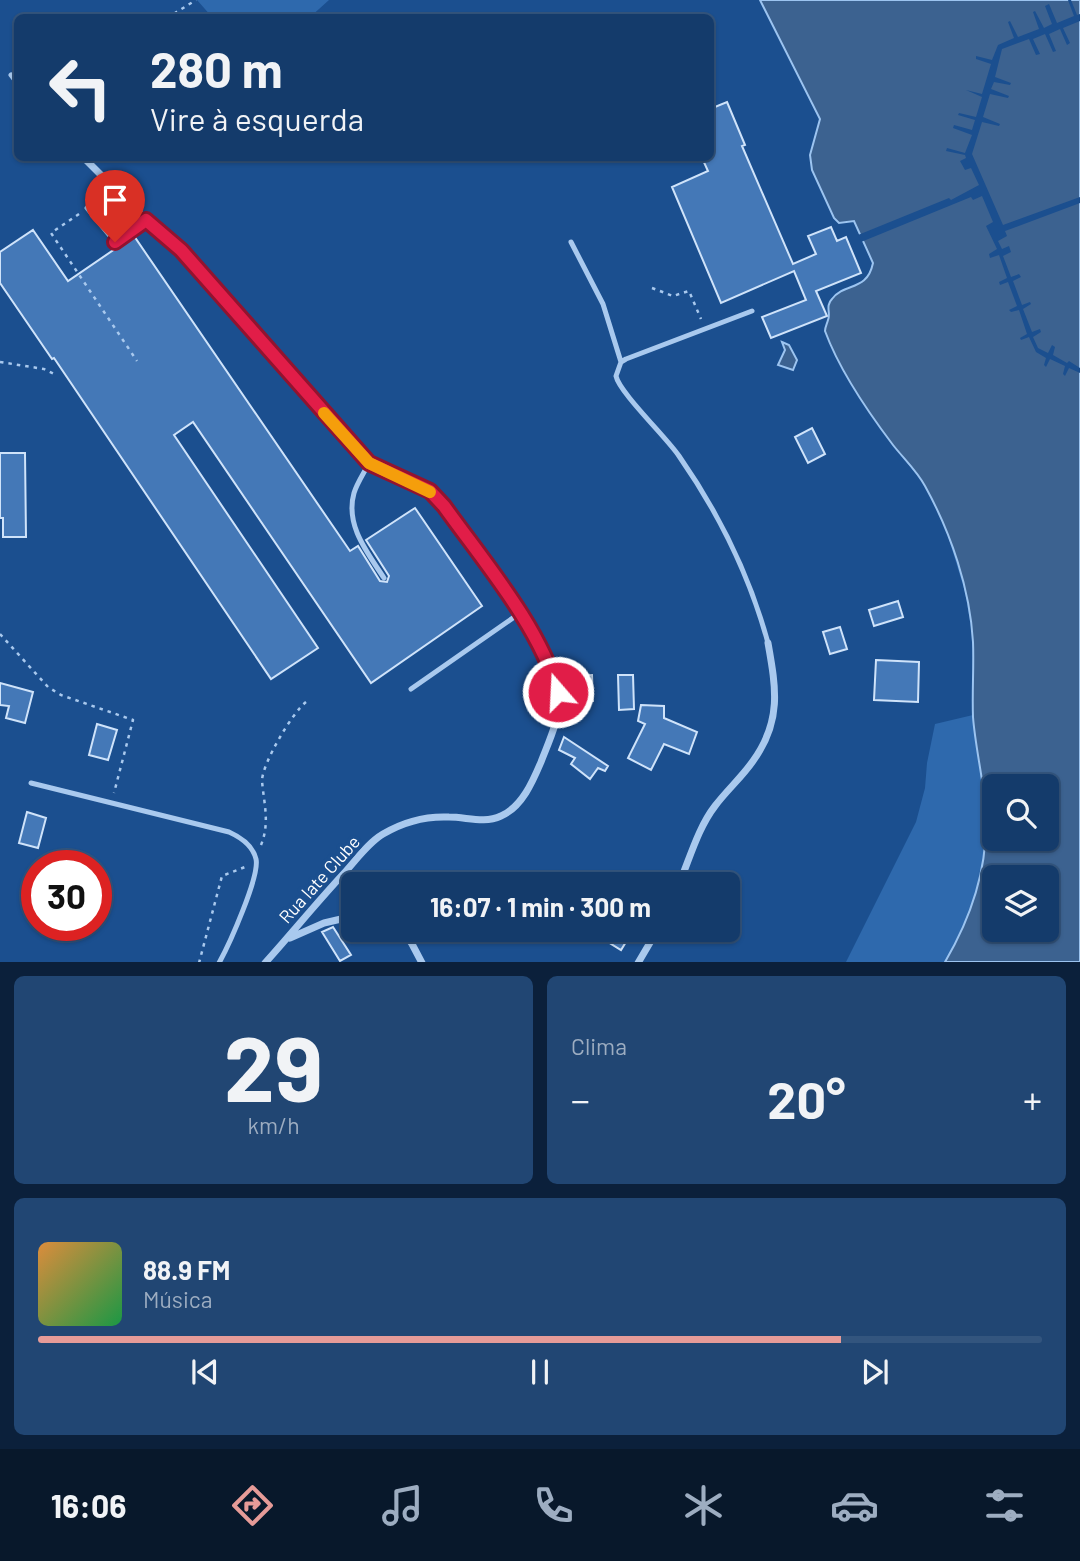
<!DOCTYPE html>
<html lang="pt">
<head>
<meta charset="utf-8">
<style>
  body { margin:0; font-family:Barlow,sans-serif; background:#214673; color:#f1f3f6; height:100vh; display:flex; flex-direction:column; font-size:26px; white-space:nowrap }
  * { box-sizing:border-box; margin:0 }
  p { font-size:23px; color:#9dadc1 }
  .icon { flex:none; width:38px; height:38px; fill:none; stroke:currentColor; stroke-width:2; stroke-linecap:round; stroke-linejoin:round }
  .map { position:relative; height:962px; overflow:hidden }
  .drawer { display:flex; flex-direction:column; gap:14px; padding:14px; background:#0b203b; flex:1 }
  .drawer>* { flex:none }
  .top-card { position:absolute; left:14px; top:14px; width:700px; height:147px; border-radius:10px; box-shadow:0 2px 5px #0004,0 0 0 2px #33557e; background:#143b6b; color:#f1f3f6; overflow:hidden }
  .tools { position:absolute; left:982px; top:774px; display:grid; gap:14px }
  .tools a { display:grid; place-items:center; width:77px; height:77px; border-radius:10px; background:#143b6b; box-shadow:0 2px 5px #0004,0 0 0 2px #33557e; font-size:35px }
  .speed { position:absolute; left:21px; top:850px; display:flex; gap:14px; font-size:35px; font-weight:700; text-align:center }
  .speed>* { display:grid; place-content:center; width:91px; height:91px; border-radius:50%; background:#143b6b; box-shadow:0 2px 5px #0004,0 0 0 2px #33557e; line-height:1 }
  .speed .limit { border:10px solid #d22; background:#fff; color:#111 }
  .pin { position:absolute; display:grid; place-items:center; width:60px; height:60px; color:#fff; margin:-72px -30px; border-radius:50% 50% 50% 0; rotate:-45deg; box-shadow:0 0 7px #0007 }
  .pin .icon { rotate:45deg }
  .me { position:absolute; width:77px; margin:-38px; rotate:341deg; stroke-linejoin:round; filter:drop-shadow(0 0 5px #0008) }
  .turn { display:flex; align-items:center; gap:24px; height:147px; padding:0 21px; font-size:32px }
  .turn .icon { width:91px; height:91px; stroke-width:2.5 }
  .turn b { display:block; font-size:49px; line-height:60px }
  .big { font-size:52px; font-weight:700; line-height:1.1 }
  .drawer .widget { flex:1; display:flex; flex-direction:column; justify-content:center; gap:10px; min-width:0; padding:0 24px; border-radius:10px; background:#214673 }
  .drawer .dial { align-items:center; gap:0 }
  .dial b { font-size:91px; line-height:1 }
  .song { display:flex; align-items:center; gap:21px }
  .cover { width:84px; height:84px; border-radius:10px; background:linear-gradient(135deg,hsl(30 70% 55%),hsl(140 70% 35%)) }
  .played { height:7px; border-radius:4px; background:linear-gradient(90deg,#e69b98 80%,#33557e 80%) }
  .keys { display:flex; justify-content:space-around; direction:ltr }
  .heat { display:flex; justify-content:space-between; align-items:center; font-size:38px; direction:ltr }
  .drawer .tiles { flex:1; display:grid; gap:14px; grid-template-columns:1fr 1fr }
  .widget:last-child { grid-column:span 2 }
  .trip { position:absolute; left:341px; top:872px; width:399px; height:70px; border-radius:10px; background:#143b6b; box-shadow:0 2px 5px #0004,0 0 0 2px #33557e; font-weight:700; line-height:70px; text-align:center }
  .menu { display:flex; height:112px; justify-content:space-around; align-items:center; background:#08182b; color:#9dadc1 }
  .menu .icon { width:49px; height:49px }
  .menu .active { color:#e69b98 }
  .menu b { font-size:32px; color:#f1f3f6 }
  .map>svg:first-child { display:block }
  .green { fill:#2e69ad }
  .water { fill:#3c6290; stroke:#9cc4f0; stroke-width:2; fill-rule:evenodd }
  .pier { fill:#1b4f8f }
  .building { fill:#4478b7; stroke:#cfe3fa; stroke-width:2 }
  .lines { fill:none; stroke-linecap:round; stroke-linejoin:round }
  .path { stroke:#a9c9ee; stroke-width:2.5; stroke-dasharray:3.5 5; stroke-linecap:butt }
  .lane { stroke:#a9c9ee; stroke-width:5 }
  .street { stroke:#a9c9ee; stroke-width:7 }
  .route-casing { stroke:#92132f; stroke-width:18 }
  .route { stroke:#e11d48; stroke-width:12 }
  .slow { stroke:#f59e0b; stroke-width:12 }
  .labels { text-anchor:middle; dominant-baseline:central; stroke-width:7; stroke-linejoin:round; paint-order:stroke }
  .street-label { font-size:18px; fill:#fff; stroke:#1b4f8f }
</style>
</head>
<body>
<div class="map">
<svg width="1080" height="963" viewBox="0 0 1080 963">
  <rect width="100%" height="100%" fill="#1b4f8f"/>
  <path class="green" d="M 197,0 L 329,0 L 309,18 L 212,17 Z
    M 760,0 L 807,0 L 954,464 L 994,786 L 992,962 L 846,962 L 916,822 L 925,788 L 927,763 L 935,724 L 973,715 L 973,639 L 965,592 L 944,523 L 924,484 L 893,445 L 858,392 L 825,331 C 825,327 827,324 828,320 C 831,313 825,306 832,299 C 845,282 867,292 873,263 L 854,221 L 839,223 L 834,218 L 812,170 L 810,155 L 820,119 Z"/>
  <path class="water" d="M 760,0 L 1080,0 L 1080,962 L 945,962 C 975,911 992,855 984,795 C 981,769 975,743 973,717 C 972,692 974,667 973,642 C 970,589 951,533 925,486 C 917,471 904,459 893,445 C 868,412 839,369 825,331 C 825,327 827,324 828,320 C 831,313 825,306 832,299 C 845,282 867,292 873,263 L 854,221 L 839,223 L 834,218 L 812,170 L 810,155 L 820,119 ZM 994,786 L 1046,786 L 1046,838 L 994,838 ZM 994,877 L 1046,877 L 1046,929 L 994,929 Z
    M 782,342 L 789,345 L 797,360 L 793,370 L 778,365 L 785,350 Z"/>
  <path class="pier" d="M 1068,0 L 1071,0 L 1077,15 L 1080,14 L 1080,21 L 1063,28 L 1070,43 L 1067,45 L 1060,29 L 1049,34 L 1056,51 L 1053,52 L 1045,34 L 1033,39 L 1040,54 L 1036,55 L 1029,39 L 1002,49 L 995,77 L 1011,83 L 1010,85 L 994,82 L 991,89 L 1009,96 L 1008,98 L 990,94 L 983,117 L 1000,124 L 999,126 L 982,122 L 972,154 L 1003,225 L 1080,197 L 1080,203 L 1005,231 L 1007,236 L 998,241 L 1002,249 L 1009,246 L 1011,252 L 1003,256 L 1011,277 L 1019,274 L 1021,277 L 1013,281 L 1022,305 L 1030,302 L 1031,304 L 1023,309 L 1032,332 L 1040,329 L 1041,332 L 1033,337 L 1038,348 L 1048,353 L 1052,345 L 1055,347 L 1053,355 L 1067,363 L 1069,361 L 1080,368 L 1080,373 L 1069,368 L 1065,376 L 1063,374 L 1065,366 L 1050,359 L 1046,367 L 1044,365 L 1046,358 L 1036,352 L 1029,337 L 1021,340 L 1020,338 L 1027,334 L 1019,310 L 1011,312 L 1009,310 L 1017,306 L 1008,282 L 1000,285 L 999,282 L 1007,278 L 999,255 L 990,258 L 989,254 L 997,249 L 986,226 L 993,222 L 982,196 L 973,200 L 971,197 L 861,242 L 858,235 L 949,198 L 951,200 L 979,185 L 971,168 L 965,170 L 960,161 L 966,158 L 965,155 L 946,151 L 947,148 L 965,153 L 972,135 L 953,128 L 954,125 L 972,130 L 975,120 L 958,115 L 959,113 L 976,117 L 982,97 L 966,90 L 982,94 L 991,64 L 976,59 L 976,56 L 992,60 L 998,45 L 1014,38 L 1008,22 L 1010,21 L 1018,37 L 1039,29 L 1033,12 L 1035,11 L 1044,28 L 1052,24 L 1045,6 L 1049,4 L 1057,23 L 1074,16 Z"/>
  <path class="building" d="M 727,102 L 745,145 L 742,146 L 793,264 L 816,254 L 808,236 L 831,227 L 837,241 L 846,237 L 861,273 L 816,291 L 827,316 L 771,338 L 762,317 L 806,300 L 794,271 L 721,303 L 672,187 L 708,171 L 702,158 L 710,158 L 710,109 Z
    M 33,230 L 68,281 L 134,236 L 350,551 L 358,546 L 380,581 L 387,582 L 389,576 L 366,540 L 415,508 L 482,606 L 371,683 L 193,422 L 174,435 L 318,648 L 271,679 L 54,358 L 52,359 L 0,283 L 0,252 Z
    M 812,428 L 825,454 L 808,463 L 795,437 Z
    M 0,453 L 25,453 L 26,537 L 3,537 L 3,518 L 0,518 Z
    M 898,601 L 903,617 L 874,626 L 869,610 Z
    M 840,627 L 847,649 L 830,654 L 823,632 Z
    M 876,660 L 919,662 L 918,702 L 874,700 Z
    M 592,675 L 593,701 L 570,702 L 569,676 Z
    M 618,675 L 633,675 L 634,709 L 619,710 Z
    M 0,683 L 33,692 L 25,723 L 6,718 L 9,706 L 0,705 Z
    M 641,705 L 664,706 L 664,718 L 697,732 L 689,754 L 664,744 L 651,770 L 628,758 L 645,724 L 638,721 Z
    M 97,724 L 117,730 L 108,760 L 89,755 Z
    M 564,737 L 608,766 L 605,771 L 598,768 L 590,779 L 571,764 L 575,758 L 559,750 Z
    M 27,812 L 46,818 L 38,848 L 19,843 Z
    M 333,927 L 351,955 L 340,961 L 322,932 Z
    M 587,929 L 617,929 L 629,937 L 621,950 Z"/>
  <g class="lines">
    <path class="path" d="M 167,18 L 196,0
      M 79,214 L 51,233 L 137,361
      M 652,288 L 673,296 L 689,291 L 701,319
      M 0,362 L 44,369 L 54,374
      M 0,634 L 48,687 L 61,695 L 133,720 L 114,793
      M 261,845 C 270,823 264,804 262,781 C 262,764 292,713 306,702
      M 199,963 L 222,876 L 245,867"/>
    <path class="lane" d="M 11,75 L 18,84
      M 114,187 L 87,208 L 115,242 L 146,220
      M 571,242 L 603,304 L 621,362
      M 752,311 L 626,359 L 621,362 L 616,376 C 619,392 667,438 679,456 C 718,512 750,577 768,643
      M 369,463 C 364,473 357,483 354,493 C 345,525 367,552 384,578
      M 411,689 L 520,613
      M 31,783 L 229,832 C 240,837 253,846 256,859 C 260,876 229,945 219,963"/>
    <path class="street" d="M 84,158 L 146,220 L 181,250 L 369,463 L 430,491 L 444,506 C 473,547 556,649 559,696 C 560,719 549,741 541,762 C 533,781 522,807 501,816 C 484,824 467,817 449,817 C 426,816 403,822 383,834 C 368,843 357,859 346,871 C 318,901 292,933 265,963
      M 679,884 C 690,858 698,828 715,806 C 727,790 742,777 753,761 C 782,721 776,688 768,643
      M 401,929 L 412,944 L 422,963
      M 290,938 L 324,923 L 354,916
      M 638,963 L 658,929"/>
  </g>
  <g class="lines">
    <defs>
      <path id="route" d="M 115,242 L 146,220 L 181,250 L 369,463 L 430,491 L 444,506 C 484,562 540,627 558,692"/>
    </defs>
    <use href="#route" class="route-casing"/>
    <use href="#route" class="route"/>
    <path class="slow" d="M 324,413 L 369,463 L 430,492"/>
  </g>
  <g class="labels">
    <g class="street-label">
      <text transform="translate(319 879) rotate(-48)">Rua Iate Clube</text>
    </g>
  </g>
</svg>
<div class="tools">
<a><svg class="icon" aria-label="search" viewBox="0 0 24 24"><circle cx="10" cy="10" r="6"/><path d="M15 15l6 6"/></svg></a>
<a><svg class="icon" aria-label="layers" viewBox="0 0 24 24"><path d="M12 4l9 5-9 5-9-5zM3 14l9 5 9-5"/></svg></a>
</div>
<div class="speed"><div class="limit">30</div></div>
<div class="pin" style="left:115px;top:242px;background:#d93025"><svg class="icon" aria-label="arrive" viewBox="0 0 24 24"><path d="M6 21V4h12l-3 4 3 4H6"/></svg></div>
<svg class="me" style="left:558px;top:692px" viewBox="-20 -20 40 40"><circle r="17" fill="#e11d48" stroke="#fff" stroke-width="3"/><path d="M0-11L8 9 0 5-8 9z" fill="#fff"/></svg>
<div class="trip">16:07 · 1 min · 300 m</div>
<div class="top-card">
<div class="turn"><svg class="icon" aria-label="left" viewBox="0 0 24 24"><path d="M17 20v-9H6M10 6l-5 5 5 5"/></svg><div><b>280 m</b>Vire à esquerda</div></div>
</div>
</div>
<section class="drawer">
<div class="tiles">
<div class="widget dial"><b>29</b><p>km/h</p></div>
<div class="widget"><p>Clima</p>
<div class="heat"><a>−</a><b class="big">20°</b><a>+</a></div>
</div>
<div class="widget">
<div class="song"><i class="cover"></i><div><b>88.9 FM</b><p>Música</p></div></div>
<div class="played"></div>
<div class="keys"><svg class="icon" aria-label="previous" viewBox="0 0 24 24"><path d="M18 5L8 12l10 7zM5 5v14"/></svg><svg class="icon" aria-label="pause" viewBox="0 0 24 24"><path d="M8 5v14M16 5v14"/></svg><svg class="icon" aria-label="next" viewBox="0 0 24 24"><path d="M6 5l10 7-10 7zM19 5v14"/></svg></div>
</div>
</div>
</section>
<nav class="menu">
<b>16:06</b>
<svg class="icon active" aria-label="directions" viewBox="0 0 24 24"><path d="M12 3l9 9-9 9-9-9zM9 14v-3h6M13 9l2 2-2 2"/></svg>
<svg class="icon" aria-label="music" viewBox="0 0 24 24"><path d="M9 18V5l10-2v13"/><circle cx="6" cy="18" r="3"/><circle cx="16" cy="16" r="3"/></svg>
<svg class="icon" aria-label="phone" viewBox="0 0 24 24"><path d="M5 4h4l2 5-3 2q2 4 5 5l2-3 5 2v4C11 20 4 13 5 4z"/></svg>
<svg class="icon" aria-label="climate" viewBox="0 0 24 24"><path d="M12 3v18M4 7l16 10M4 17L20 7"/></svg>
<svg class="icon" aria-label="car" viewBox="0 0 24 24"><path d="M5 17H2v-5l4-1 3-4h7l3 4 3 1v5h-3M9 17h6M6 11h13"/><circle cx="7" cy="17" r="2"/><circle cx="17" cy="17" r="2"/></svg>
<svg class="icon" aria-label="filters" viewBox="0 0 24 24"><path d="M4 7h16M4 17h16"/><circle cx="9" cy="7" r="2"/><circle cx="15" cy="17" r="2"/></svg>
</nav>
</body>
</html>
